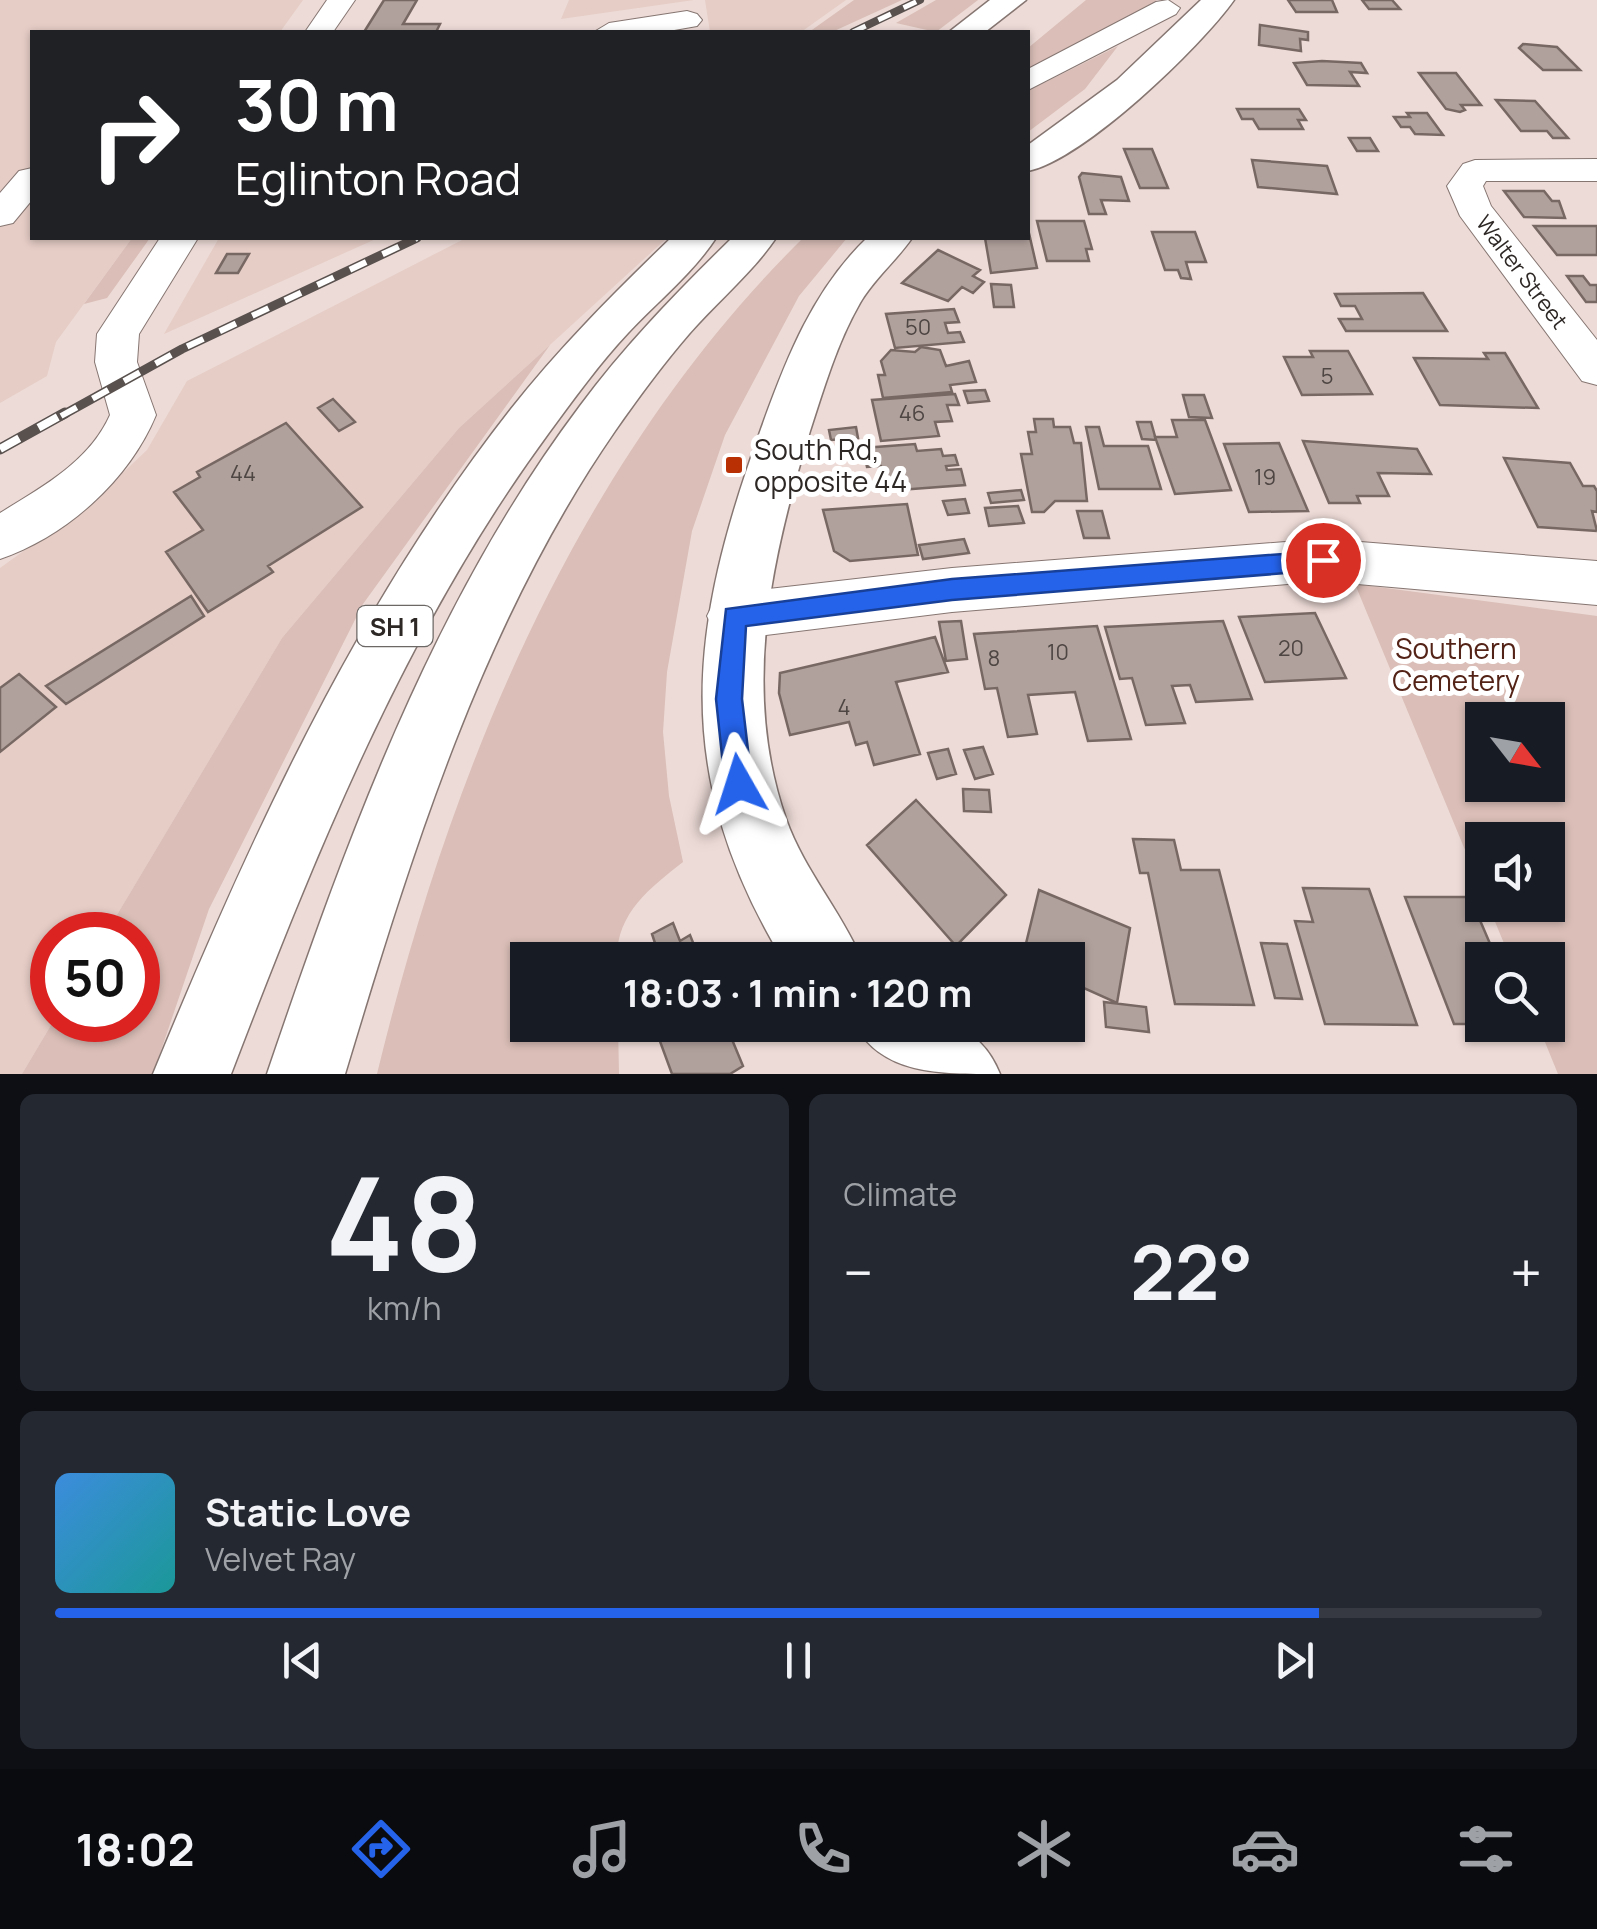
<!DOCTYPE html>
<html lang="en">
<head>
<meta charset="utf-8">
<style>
  body { margin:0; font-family:Manrope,sans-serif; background:#242831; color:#f1f3f6; height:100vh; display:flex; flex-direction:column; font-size:38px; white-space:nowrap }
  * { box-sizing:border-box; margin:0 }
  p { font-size:32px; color:#9ea1a6 }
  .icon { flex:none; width:55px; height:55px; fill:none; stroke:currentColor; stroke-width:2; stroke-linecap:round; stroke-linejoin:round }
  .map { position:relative; height:1074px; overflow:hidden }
  .drawer { display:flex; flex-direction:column; gap:20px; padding:20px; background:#0d0f14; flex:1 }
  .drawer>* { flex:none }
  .top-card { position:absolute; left:30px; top:30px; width:1000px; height:210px; border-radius:0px; box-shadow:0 2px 8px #0004; background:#202124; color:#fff; overflow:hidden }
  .needle { width:65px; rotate:121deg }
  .fabs { position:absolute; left:1465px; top:702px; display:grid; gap:20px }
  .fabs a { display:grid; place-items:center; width:100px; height:100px; border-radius:0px; background:#171b24; box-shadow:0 2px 8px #0004; font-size:50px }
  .speed { position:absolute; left:30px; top:912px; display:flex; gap:20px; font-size:50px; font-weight:700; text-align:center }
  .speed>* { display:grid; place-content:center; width:130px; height:130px; border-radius:50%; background:#171b24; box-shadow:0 2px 8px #0004; line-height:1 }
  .speed .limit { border:15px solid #d22; background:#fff; color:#111 }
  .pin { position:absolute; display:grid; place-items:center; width:85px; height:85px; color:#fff; margin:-42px; border:5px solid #fff; border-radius:50%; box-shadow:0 2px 10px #0007 }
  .me { position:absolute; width:110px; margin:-55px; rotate:354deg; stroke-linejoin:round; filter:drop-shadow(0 0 8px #0008) }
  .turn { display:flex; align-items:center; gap:35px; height:210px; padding:0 40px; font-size:45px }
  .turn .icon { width:130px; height:130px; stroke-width:2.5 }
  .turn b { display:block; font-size:70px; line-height:85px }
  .big { font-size:75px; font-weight:700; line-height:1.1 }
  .drawer .widget { flex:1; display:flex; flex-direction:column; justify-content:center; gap:15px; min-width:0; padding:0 35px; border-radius:15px; background:#242831 }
  .drawer .dial { align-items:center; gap:0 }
  .dial b { font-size:130px; line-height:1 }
  .song { display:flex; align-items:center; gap:30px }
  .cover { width:120px; height:120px; border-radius:15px; background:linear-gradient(135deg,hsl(210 70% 55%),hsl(180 70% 35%)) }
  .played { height:10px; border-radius:5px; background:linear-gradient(90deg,#2563eb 85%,#363941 85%) }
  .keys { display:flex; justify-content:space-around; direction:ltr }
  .heat { display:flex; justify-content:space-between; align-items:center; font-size:55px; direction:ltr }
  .drawer .tiles { flex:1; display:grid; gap:20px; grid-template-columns:1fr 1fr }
  .widget:last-child { grid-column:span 2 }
  .trip { position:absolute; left:510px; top:942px; width:575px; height:100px; border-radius:0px; background:#171b24; box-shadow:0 2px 8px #0004; font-weight:700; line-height:100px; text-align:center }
  .dock { display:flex; height:160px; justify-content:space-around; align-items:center; background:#090b0e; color:#9ea1a6 }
  .dock .icon { width:70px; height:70px }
  .dock .on { color:#2563eb }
  .dock b { font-size:45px; color:#f1f3f6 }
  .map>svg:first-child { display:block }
  .built { fill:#e6cdc6 }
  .green { fill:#dabeb7; fill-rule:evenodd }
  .building { fill:#b1a19c; stroke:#786864; stroke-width:2.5 }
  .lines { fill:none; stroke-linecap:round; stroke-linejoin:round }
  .minor-casing { stroke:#867672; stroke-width:2 }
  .major-casing { stroke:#867672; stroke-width:3 }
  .highway-casing { stroke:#867672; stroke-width:3 }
  .minor { fill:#fff; fill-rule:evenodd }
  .major { fill:#fff; fill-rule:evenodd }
  .highway { fill:#fff; fill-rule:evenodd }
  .rail-far2-casing { stroke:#59514e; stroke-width:8 }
  .rail-far1-casing { stroke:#59514e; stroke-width:9 }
  .rail-casing { stroke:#59514e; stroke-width:11 }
  .rail-far2 { stroke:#fff; stroke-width:5; stroke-dasharray:14; stroke-linecap:butt }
  .rail-far1 { stroke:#fff; stroke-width:6; stroke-dasharray:18; stroke-linecap:butt }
  .rail { stroke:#fff; stroke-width:8; stroke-dasharray:22; stroke-linecap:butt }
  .route { fill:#2563eb; stroke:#184099; stroke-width:2.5 }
  .poi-dot { fill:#ba3005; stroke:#fff; stroke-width:4 }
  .labels { text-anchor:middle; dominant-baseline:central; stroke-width:10; stroke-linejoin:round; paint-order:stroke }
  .far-street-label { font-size:22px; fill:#2d2725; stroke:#fff }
  .number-label { font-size:22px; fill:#4e4643 }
  .shield { fill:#fff; stroke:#6c6866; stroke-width:2.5 }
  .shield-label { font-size:25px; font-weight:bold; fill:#2d2725 }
  .poi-label { font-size:28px; fill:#2d2725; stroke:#fff; text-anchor:start }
  .park-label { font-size:28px; fill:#542317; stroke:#fff }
</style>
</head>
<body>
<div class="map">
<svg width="1597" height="1074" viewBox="0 0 1597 1074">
  <rect width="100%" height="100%" fill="#eddbd7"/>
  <path class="built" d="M 0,0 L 303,0 L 280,32 L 32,32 L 32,238 L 132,238 L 56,342 L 47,376 L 0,403 Z
    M 569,0 L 694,0 L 561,19 Z
    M 705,0 L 846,0 L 801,32 L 710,32 Z
    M 219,238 L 378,238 L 164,334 Z
    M 466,238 L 667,238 L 459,428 L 282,638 L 105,935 L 52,935 L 54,1020 L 22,1074 L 0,1074 L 0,568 L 93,501 L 147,450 L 187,381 Z"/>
  <path class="green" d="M 854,0 L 902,0 L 832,32 L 809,32 Z
    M 936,0 L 978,0 L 936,32 L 896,23 Z
    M 1086,0 L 1157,0 L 1125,24 L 1028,70 L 1028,48 Z
    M 1118,46 L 1085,89 L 1028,132 L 1028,91 Z
    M 132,238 L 150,238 L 107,298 L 84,304 Z
    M 803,238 L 847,238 L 799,296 L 725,435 L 692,531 L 667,672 L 663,732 L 669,796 L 683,862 C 650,888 616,913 617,960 L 528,960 L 528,1025 L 618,1025 L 619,1074 L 377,1074 C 451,769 577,461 803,238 Z
    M 550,345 L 363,604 L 209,909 L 153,1074 L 22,1074 L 54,1020 L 138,1020 L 138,935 L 105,935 L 282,638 L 459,428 Z
    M 1355,584 L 1597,616 L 1597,1074 L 1558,1074 L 1538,1025 L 1548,1025 L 1548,960 L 1511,960 L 1488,905 L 1548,905 L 1548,840 L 1482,840 L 1482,891 ZM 1482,720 L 1548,720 L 1548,785 L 1482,785 Z"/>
  <path class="building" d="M 384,0 L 417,0 L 403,24 L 440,24 L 436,32 L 364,32 Z
    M 1288,0 L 1332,0 L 1337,12 L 1296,12 Z
    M 1362,0 L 1392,0 L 1400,9 L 1369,9 Z
    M 1260,25 L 1308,32 L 1308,40 L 1300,39 L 1301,51 L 1259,45 Z
    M 1523,44 L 1557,47 L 1580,70 L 1543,70 L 1519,48 Z
    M 1322,61 L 1361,63 L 1367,73 L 1350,72 L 1359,86 L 1307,85 L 1294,63 Z
    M 1419,73 L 1456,73 L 1481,105 L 1461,105 L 1465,110 L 1460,112 L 1446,109 Z
    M 1496,100 L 1535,101 L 1568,138 L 1553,138 L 1547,131 L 1521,131 Z
    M 1237,109 L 1299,109 L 1306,120 L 1298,120 L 1303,129 L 1259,129 L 1253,119 L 1242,119 Z
    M 1407,113 L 1427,113 L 1443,135 L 1415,134 L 1410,127 L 1401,127 L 1394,117 L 1410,117 Z
    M 1349,138 L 1370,138 L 1378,151 L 1357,151 Z
    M 1124,149 L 1152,149 L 1168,188 L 1140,188 Z
    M 1252,160 L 1327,166 L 1337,194 L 1258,187 Z
    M 1082,173 L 1121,177 L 1129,201 L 1101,200 L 1106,214 L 1089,214 L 1079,177 Z
    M 1504,191 L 1544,191 L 1552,201 L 1559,201 L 1565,218 L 1524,217 Z
    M 1037,221 L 1084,221 L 1092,249 L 1086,249 L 1089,261 L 1047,261 Z
    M 1534,226 L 1597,226 L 1597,255 L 1557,255 Z
    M 1028,229 L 1037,268 L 991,273 L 985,238 L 1028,238 Z
    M 1152,232 L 1195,232 L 1206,262 L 1186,262 L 1191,279 L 1181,278 L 1178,270 L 1165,270 Z
    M 938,250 L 980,270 L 973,276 L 984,282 L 973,293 L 962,287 L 948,301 L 902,283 Z
    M 227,254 L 249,254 L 238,273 L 216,273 Z
    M 1567,276 L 1583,276 L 1590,285 L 1597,285 L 1597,302 L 1586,302 Z
    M 991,284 L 1011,285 L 1014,307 L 994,307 Z
    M 1423,293 L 1447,331 L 1346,331 L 1339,319 L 1362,319 L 1355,306 L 1341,306 L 1335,294 Z
    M 954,309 L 959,322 L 945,323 L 948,333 L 960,332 L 964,342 L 895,348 L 886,314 Z
    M 921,347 L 940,350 L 946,366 L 969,361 L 976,382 L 950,385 L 952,392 L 883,398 L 878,375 L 885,375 L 881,361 L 891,350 L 915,352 Z
    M 1310,351 L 1348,351 L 1372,394 L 1302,395 L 1284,357 L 1313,357 Z
    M 1484,353 L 1505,353 L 1538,408 L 1440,405 L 1414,358 L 1488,359 Z
    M 985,390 L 989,401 L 968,403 L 964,391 Z
    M 955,394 L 959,405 L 947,405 L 952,421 L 935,422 L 939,436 L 881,441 L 872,400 Z
    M 1183,395 L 1204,395 L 1212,418 L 1189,417 Z
    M 333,399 L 355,422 L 339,431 L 318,408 Z
    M 1034,419 L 1053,419 L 1054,427 L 1070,427 L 1074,443 L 1081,443 L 1087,501 L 1055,501 L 1044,512 L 1032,512 L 1021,454 L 1032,454 L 1028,432 L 1036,432 Z
    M 1172,420 L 1205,420 L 1231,490 L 1175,494 L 1155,437 L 1177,437 Z
    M 1137,422 L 1151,422 L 1156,440 L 1142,439 Z
    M 286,423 L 362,507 L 268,566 L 273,572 L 208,612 L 166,552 L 203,530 L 174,492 L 200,477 L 197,472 Z
    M 856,427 L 858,438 L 831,440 L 829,430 Z
    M 1086,427 L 1099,427 L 1104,446 L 1148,446 L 1161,489 L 1099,489 Z
    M 1303,441 L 1417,449 L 1431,474 L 1378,473 L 1389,496 L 1357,496 L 1360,503 L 1329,503 Z
    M 1279,443 L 1308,511 L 1249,512 L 1224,444 Z
    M 915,444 L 917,451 L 941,449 L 943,456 L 955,455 L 958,465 L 946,466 L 947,470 L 961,469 L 965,485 L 886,491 L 881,466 L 867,467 L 863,448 Z
    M 1504,458 L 1570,463 L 1583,486 L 1594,486 L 1597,491 L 1597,512 L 1592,511 L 1597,531 L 1538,527 Z
    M 1021,490 L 1024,500 L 991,503 L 988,493 Z
    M 965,499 L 969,513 L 948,515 L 943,501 Z
    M 907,504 L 918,555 L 850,561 L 834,551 L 823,510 Z
    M 1018,506 L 1024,523 L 989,526 L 985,508 Z
    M 1077,511 L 1102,511 L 1109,538 L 1084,538 Z
    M 964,539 L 969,553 L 923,559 L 919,545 Z
    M 191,596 L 204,616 L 66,704 L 46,686 Z
    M 1315,613 L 1346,678 L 1265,682 L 1239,617 Z
    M 961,621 L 967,659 L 946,661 L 939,622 Z
    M 1223,621 L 1252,699 L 1196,702 L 1190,685 L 1172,686 L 1185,723 L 1146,725 L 1132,678 L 1120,679 L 1105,627 Z
    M 1097,626 L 1131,739 L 1088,741 L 1075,692 L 1028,695 L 1037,734 L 1008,737 L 997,688 L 985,689 L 974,634 Z
    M 935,637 L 948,672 L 896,682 L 920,754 L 874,765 L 867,742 L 856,745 L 849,722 L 790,735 L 779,693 L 780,673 Z
    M 19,674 L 56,707 L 0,752 L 0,688 Z
    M 983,747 L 993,774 L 975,779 L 964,750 Z
    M 948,749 L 956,774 L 937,779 L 928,753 Z
    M 963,789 L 989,790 L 991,812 L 964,811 Z
    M 916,800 L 1006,895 L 956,946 L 867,845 Z
    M 1133,839 L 1174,840 L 1181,870 L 1219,870 L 1254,1005 L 1175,1004 L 1148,873 L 1140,873 Z
    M 1303,888 L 1369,889 L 1417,1025 L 1325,1024 L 1295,921 L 1313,922 Z
    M 1039,890 L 1130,928 L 1117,1003 L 1068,981 L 1068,960 L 1022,960 Z
    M 1405,897 L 1470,897 L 1497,960 L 1482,960 L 1482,1024 L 1454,1024 Z
    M 673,923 L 680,941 L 690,935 L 700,960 L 643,960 L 658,952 L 652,934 Z
    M 1261,943 L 1287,944 L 1302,999 L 1275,998 Z
    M 1104,1002 L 1146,1007 L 1149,1032 L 1106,1027 Z
    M 654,1025 L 726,1025 L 743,1066 L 730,1074 L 672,1074 Z"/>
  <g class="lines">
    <defs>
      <path id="minor" d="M 327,0 L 355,0 L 333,32 L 305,32 Z
        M 1168,0 L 1180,8 L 1176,14 L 1028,90 L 1028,69 L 1156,2 Z
        M 687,11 L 697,14 L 702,20 L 697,26 L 663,32 L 594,32 L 609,23 Z
        M 1597,159 L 1597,181 L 1486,181 L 1483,186 L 1491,206 L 1597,340 L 1597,385 L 1582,381 L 1460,216 L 1447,186 L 1463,164 L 1475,160 Z
        M 32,168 L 32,200 L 13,223 L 0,226 L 0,193 L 19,171 Z
        M 160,238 L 198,238 L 139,334 L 137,362 L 156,415 C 129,480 67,536 0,559 L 0,513 C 42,487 89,462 110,415 L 95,362 L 97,334 Z
        M 1323,539 L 1597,561 L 1597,605 L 1323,581 L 952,612 L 734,639 L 715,632 L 707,616 L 715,600 L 734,593 L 952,568 Z"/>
      <path id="major" d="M 1201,0 L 1234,0 C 1200,48 1084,159 1028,171 L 1028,145 L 1117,80 Z
        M 867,238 L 912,238 C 896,261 874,279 860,303 C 837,343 824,388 810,431 C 771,558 741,690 786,819 C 804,870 841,911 862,960 L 783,960 C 670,771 689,628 761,429 C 786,359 813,290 867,238 Z
        M 855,1025 C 917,1025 972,1006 1000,1074 C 937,1074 883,1074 855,1025 Z"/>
      <path id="highway" d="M 990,0 L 1026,0 L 985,32 L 949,32 Z
        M 671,238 L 716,238 C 693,273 657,302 628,333 C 599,364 573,400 548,434 C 406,627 316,852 231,1074 L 153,1074 C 249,841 354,609 511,409 C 560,347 615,292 671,238 Z
        M 732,238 L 776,238 C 752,273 717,302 689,334 C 663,364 638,398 615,431 C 482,623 412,852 345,1074 L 267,1074 C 346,842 431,604 580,406 C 625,345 678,291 732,238 Z"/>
    </defs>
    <use href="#minor" class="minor-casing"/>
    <use href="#major" class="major-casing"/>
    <use href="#highway" class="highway-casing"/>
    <use href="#minor" class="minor"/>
    <use href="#major" class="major"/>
    <use href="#highway" class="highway"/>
    <defs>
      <path id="rail-far2" d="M 853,32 L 920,0"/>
      <path id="rail-far1" d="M 61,416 L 182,349 L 417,238"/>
      <path id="rail" d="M 0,449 L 65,413"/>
    </defs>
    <use href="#rail-far2" class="rail-far2-casing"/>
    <use href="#rail-far1" class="rail-far1-casing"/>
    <use href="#rail" class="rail-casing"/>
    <use href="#rail-far2" class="rail-far2"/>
    <use href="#rail-far1" class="rail-far1"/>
    <use href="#rail" class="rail"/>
  </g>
  <path class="route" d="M 1323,551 L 1335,560 L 1323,570 L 952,600 L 746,626 L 742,699 L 752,784 L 748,794 L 739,798 L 729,794 L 725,784 L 716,699 L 726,609 L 952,579 Z"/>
  <rect class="poi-dot" x="724" y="455" width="20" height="20" rx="5"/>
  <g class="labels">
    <g class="far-street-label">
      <text transform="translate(1522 272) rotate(53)">Walter Street</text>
    </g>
    <g class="number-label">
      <text x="918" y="327">50</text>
      <text x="1327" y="376">5</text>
      <text x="912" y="413">46</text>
      <text x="243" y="473">44</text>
      <text x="1265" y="477">19</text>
      <text x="1291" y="648">20</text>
      <text x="1058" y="652">10</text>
      <text x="994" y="658">8</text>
      <text x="844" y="707">4</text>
    </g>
    <rect class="shield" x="357.5" y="606" width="75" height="40" rx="8"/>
    <g class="shield-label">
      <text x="395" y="626">SH 1</text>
    </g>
    <g class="poi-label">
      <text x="754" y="449">South Rd,<tspan x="754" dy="32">opposite 44</tspan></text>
    </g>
    <g class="park-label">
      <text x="1456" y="648">Southern<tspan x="1456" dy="32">Cemetery</tspan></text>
    </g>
  </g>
</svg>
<div class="fabs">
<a><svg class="needle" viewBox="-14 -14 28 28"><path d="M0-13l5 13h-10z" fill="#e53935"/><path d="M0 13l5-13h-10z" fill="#9ea1a6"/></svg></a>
<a><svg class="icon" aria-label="sound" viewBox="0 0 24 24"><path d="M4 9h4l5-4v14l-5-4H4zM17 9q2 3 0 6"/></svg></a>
<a><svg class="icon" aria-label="search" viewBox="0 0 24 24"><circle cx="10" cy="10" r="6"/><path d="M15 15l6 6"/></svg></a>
</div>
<div class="speed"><div class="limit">50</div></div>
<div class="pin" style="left:1323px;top:560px;background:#d93025"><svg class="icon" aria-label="arrive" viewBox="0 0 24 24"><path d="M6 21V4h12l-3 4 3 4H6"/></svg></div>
<svg class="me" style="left:739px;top:784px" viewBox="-20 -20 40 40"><path d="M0-17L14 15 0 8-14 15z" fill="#2563eb" stroke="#fff" stroke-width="4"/></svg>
<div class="trip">18:03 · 1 min · 120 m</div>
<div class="top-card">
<div class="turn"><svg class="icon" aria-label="right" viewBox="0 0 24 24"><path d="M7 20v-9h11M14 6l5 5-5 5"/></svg><div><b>30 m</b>Eglinton Road</div></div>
</div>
</div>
<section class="drawer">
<div class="tiles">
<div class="widget dial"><b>48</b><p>km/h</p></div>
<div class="widget"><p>Climate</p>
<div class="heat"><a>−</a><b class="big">22°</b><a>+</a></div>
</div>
<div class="widget">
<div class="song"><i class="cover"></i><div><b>Static Love</b><p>Velvet Ray</p></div></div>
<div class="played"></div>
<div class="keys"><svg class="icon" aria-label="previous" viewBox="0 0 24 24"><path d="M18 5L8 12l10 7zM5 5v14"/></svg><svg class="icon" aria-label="pause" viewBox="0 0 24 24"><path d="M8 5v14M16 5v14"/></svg><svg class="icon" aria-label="next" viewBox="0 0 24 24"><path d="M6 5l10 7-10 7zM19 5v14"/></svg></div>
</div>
</div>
</section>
<nav class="dock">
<b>18:02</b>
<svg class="icon on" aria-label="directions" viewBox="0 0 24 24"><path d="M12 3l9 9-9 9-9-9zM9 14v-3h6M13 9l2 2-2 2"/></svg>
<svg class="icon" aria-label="music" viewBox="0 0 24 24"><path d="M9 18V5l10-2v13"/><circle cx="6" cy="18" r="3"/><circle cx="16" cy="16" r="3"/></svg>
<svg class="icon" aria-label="phone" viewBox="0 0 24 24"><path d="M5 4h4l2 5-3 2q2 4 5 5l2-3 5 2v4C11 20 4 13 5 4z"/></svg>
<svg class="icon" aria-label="climate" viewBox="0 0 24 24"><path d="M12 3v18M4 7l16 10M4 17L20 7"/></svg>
<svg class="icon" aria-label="car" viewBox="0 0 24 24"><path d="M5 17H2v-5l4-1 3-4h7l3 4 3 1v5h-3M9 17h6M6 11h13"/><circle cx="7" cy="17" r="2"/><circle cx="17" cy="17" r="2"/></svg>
<svg class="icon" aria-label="filters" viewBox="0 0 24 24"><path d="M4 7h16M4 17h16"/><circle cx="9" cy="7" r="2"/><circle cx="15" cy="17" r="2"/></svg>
</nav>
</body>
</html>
